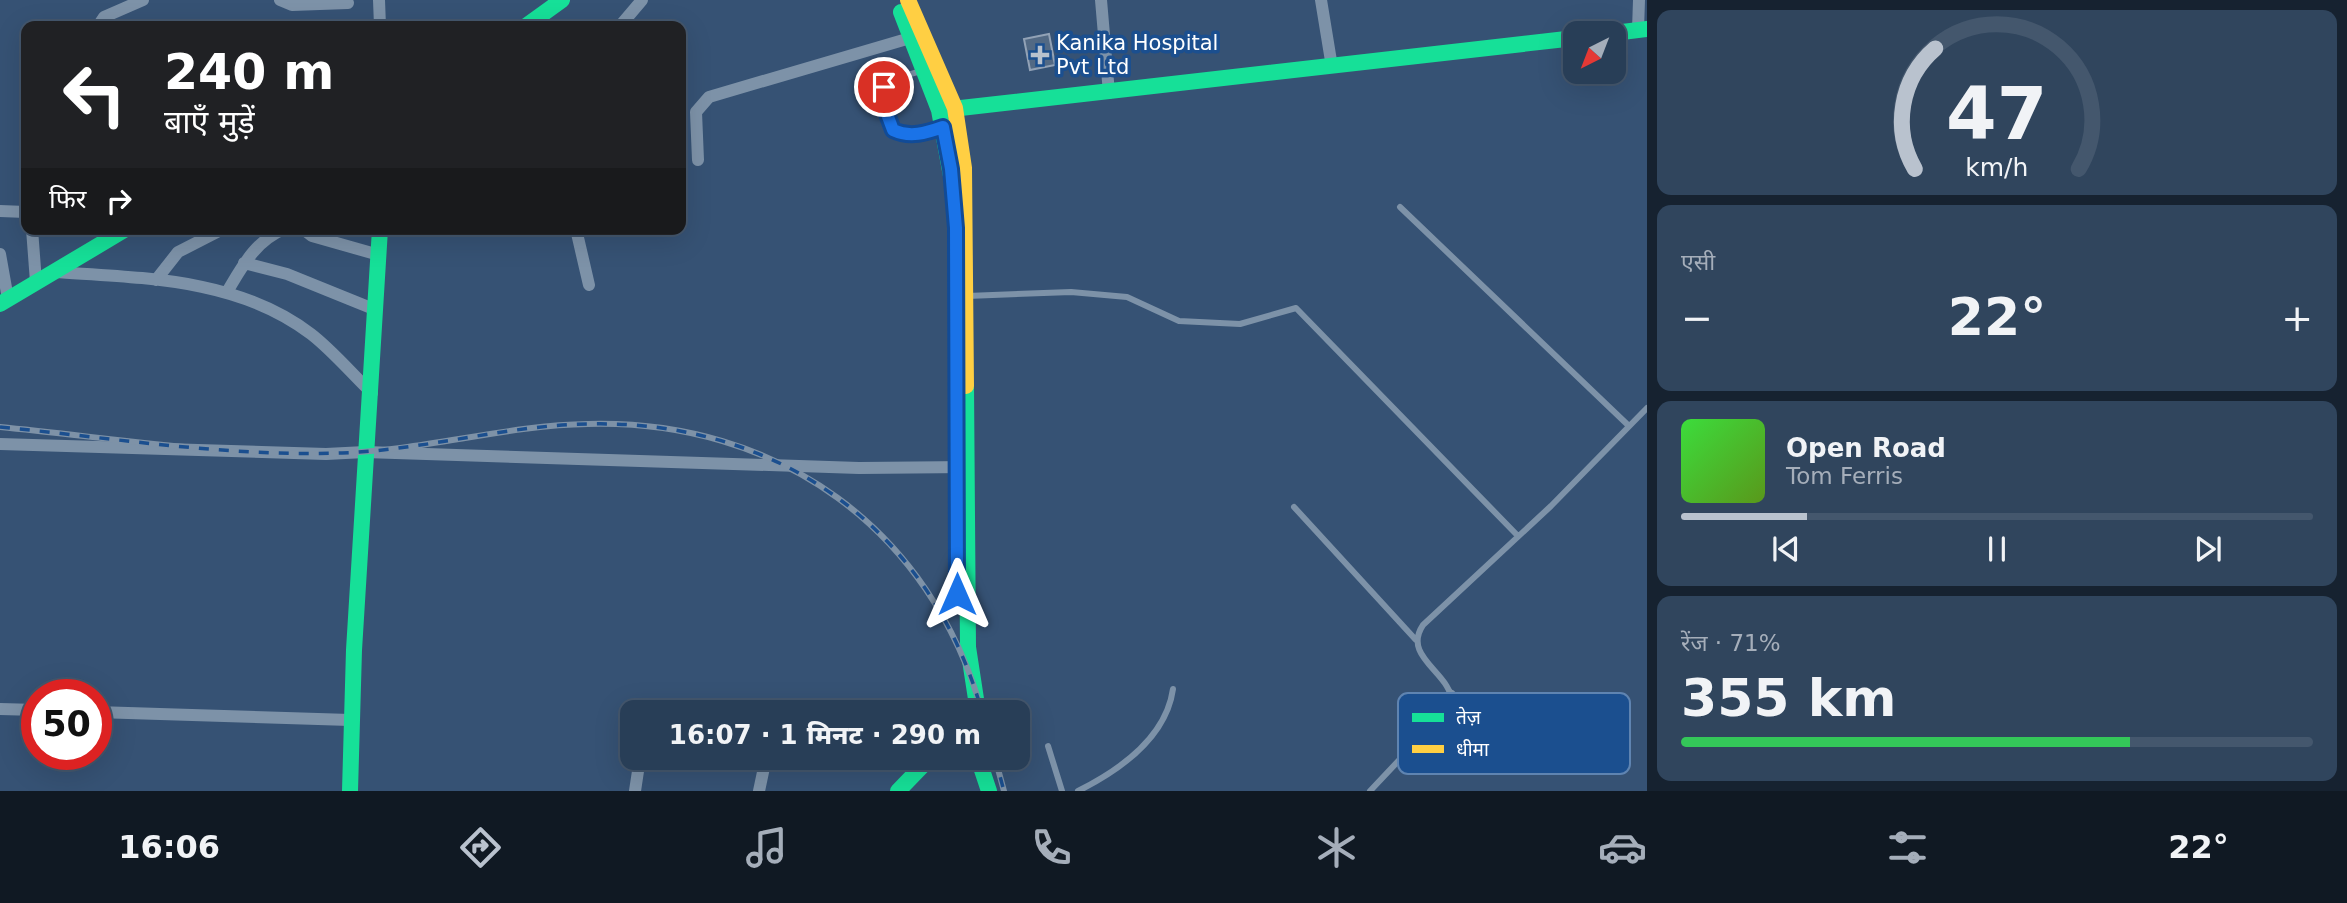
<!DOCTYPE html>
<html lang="hi">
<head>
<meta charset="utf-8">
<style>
  body { margin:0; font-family:"DejaVu Sans","Noto Sans Devanagari",sans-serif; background:#30455d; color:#f1f3f6; height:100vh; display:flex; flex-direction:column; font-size:26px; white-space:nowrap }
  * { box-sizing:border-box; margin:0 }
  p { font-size:23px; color:#a5aeba }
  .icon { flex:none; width:38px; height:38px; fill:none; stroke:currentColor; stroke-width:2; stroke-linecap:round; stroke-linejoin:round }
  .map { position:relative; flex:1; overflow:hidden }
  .side { display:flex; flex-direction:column; gap:10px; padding:10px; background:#162230; width:700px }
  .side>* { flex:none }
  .banner { position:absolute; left:21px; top:21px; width:665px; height:214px; border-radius:14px; box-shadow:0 7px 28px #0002,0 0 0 2px #44576d; background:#202124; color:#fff; overflow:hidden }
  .needle { width:46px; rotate:222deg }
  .fabs { position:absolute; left:1563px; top:21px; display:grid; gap:14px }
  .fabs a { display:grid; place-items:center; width:63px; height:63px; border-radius:14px; background:#283e57; box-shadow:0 7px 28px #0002,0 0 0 2px #44576d; font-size:35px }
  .speed { position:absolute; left:21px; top:679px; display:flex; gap:14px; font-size:35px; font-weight:700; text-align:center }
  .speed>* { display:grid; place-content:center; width:91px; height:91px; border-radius:50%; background:#283e57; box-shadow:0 7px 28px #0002,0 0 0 2px #44576d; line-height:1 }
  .speed .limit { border:10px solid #d22; background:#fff; color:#111 }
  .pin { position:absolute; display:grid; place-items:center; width:60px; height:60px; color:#fff; margin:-30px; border:4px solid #fff; border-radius:50%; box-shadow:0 2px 7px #0007 }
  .me { position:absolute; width:77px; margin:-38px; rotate:0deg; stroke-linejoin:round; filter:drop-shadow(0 0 5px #0008) }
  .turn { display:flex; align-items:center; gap:24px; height:147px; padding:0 28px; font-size:32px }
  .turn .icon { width:91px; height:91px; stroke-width:2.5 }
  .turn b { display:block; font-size:49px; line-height:60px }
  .then { display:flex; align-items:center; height:66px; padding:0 28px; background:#0003; gap:14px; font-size:26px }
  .big { font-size:52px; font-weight:800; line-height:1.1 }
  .side .widget { flex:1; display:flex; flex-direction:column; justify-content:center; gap:10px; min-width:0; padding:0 24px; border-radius:14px; background:#30455d }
  .side .dial { align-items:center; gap:0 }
  .dial svg { height:182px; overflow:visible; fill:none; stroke:#44576d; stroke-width:7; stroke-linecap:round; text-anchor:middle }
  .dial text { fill:#f1f3f6; stroke:none }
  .song { display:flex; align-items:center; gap:21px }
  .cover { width:84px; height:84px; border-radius:10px; background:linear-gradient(135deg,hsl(120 70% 55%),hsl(90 70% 35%)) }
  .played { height:7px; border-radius:4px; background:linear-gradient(90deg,#b9c2ce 20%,#44576d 20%) }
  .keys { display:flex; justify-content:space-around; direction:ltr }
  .heat { display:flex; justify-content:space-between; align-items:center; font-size:38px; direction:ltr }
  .charge { height:10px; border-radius:5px; background:linear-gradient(90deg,#34c759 71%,#44576d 0) }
  .trip { position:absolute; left:620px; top:700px; width:410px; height:70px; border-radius:14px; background:#283e57; box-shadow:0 7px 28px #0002,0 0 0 2px #44576d; font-weight:800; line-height:70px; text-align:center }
  .dock { display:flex; height:112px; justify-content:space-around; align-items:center; background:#101923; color:#a5aeba }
  .dock .icon { width:49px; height:49px }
  .dock .selected { color:#b9c2ce }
  .dock b { font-size:32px; color:#f1f3f6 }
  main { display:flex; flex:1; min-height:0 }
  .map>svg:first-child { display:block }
  .building { fill:#526984; stroke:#92a2b6; stroke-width:2 }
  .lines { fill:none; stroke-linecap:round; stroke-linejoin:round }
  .lane { stroke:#7d92a8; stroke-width:6 }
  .street { stroke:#7d92a8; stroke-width:12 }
  .fast { stroke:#16e098; stroke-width:16 }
  .slow { stroke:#ffcf43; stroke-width:16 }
  .rail-casing { stroke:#7e92a7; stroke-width:6 }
  .rail { stroke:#1b4f8f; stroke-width:3.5; stroke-dasharray:10; stroke-linecap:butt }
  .route-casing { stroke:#114b97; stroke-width:18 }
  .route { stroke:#1a73e8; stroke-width:12 }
  .poi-dot { fill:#b9c2ce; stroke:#1b4f8f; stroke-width:2.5 }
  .labels { text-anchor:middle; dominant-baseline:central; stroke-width:7; stroke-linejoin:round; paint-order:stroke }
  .poi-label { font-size:21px; fill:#fff; stroke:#1b4f8f; text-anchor:start }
  .key { fill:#1b4f8f; stroke:#5f84b1; stroke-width:2 }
  .key-label { font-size:19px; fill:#fff }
</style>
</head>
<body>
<main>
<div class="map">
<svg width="1647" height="791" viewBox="0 0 1647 791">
  <rect width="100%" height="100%" fill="#365274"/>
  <path class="building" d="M 1049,34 L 1055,65 L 1030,70 L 1024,39 Z"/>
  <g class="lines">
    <path class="lane" d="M 921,71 C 909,75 893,77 885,87 C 879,93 881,101 883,108 C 893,141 913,138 941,128
      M 1400,207 L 1629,426
      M 967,296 L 1071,292 L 1127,297 L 1179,321 L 1240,324 L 1296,308 L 1518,536
      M 1294,507 L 1416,640
      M 1452,693 C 1472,711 1505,749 1536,743 C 1547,740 1556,732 1565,725
      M 1048,746 L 1062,791
      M 1078,791 C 1120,770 1166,738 1173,689
      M 1370,791 L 1452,704 C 1453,673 1401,658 1423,625 L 1551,506 L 1647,408"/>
    <path class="street" d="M 280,0 L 292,5 L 348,3
      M 379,0 L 380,26
      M 1101,0 L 1109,93
      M 1321,0 L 1332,67
      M 98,26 L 104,17 L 143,0
      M 620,26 L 642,0
      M 1638,30 L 1639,0
      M 698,160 L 696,112 L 709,97 L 917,36
      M 0,211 L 26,212
      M 32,229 L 36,282
      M 303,229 L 312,236 L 379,255
      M 576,229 L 589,285
      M 0,254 L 8,299
      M 244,263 L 287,274 L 376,310
      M 55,272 C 143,278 238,278 311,334 C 333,351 352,374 372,393
      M 156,280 L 178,252 L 223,229
      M 227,292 C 242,267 255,241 284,229
      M 0,444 L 326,454 L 365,452 L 859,468 L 968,467
      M 0,709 L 37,710
      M 96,712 L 350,720
      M 648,712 L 649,708 L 712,712
      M 635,791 L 640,758
      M 759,791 L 766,758"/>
    <path class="fast" d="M 901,12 L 939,110 L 953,187
      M 526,26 L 562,0
      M 1614,33 L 1647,29
      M 943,110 L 1575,38
      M 0,304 L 126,229
      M 966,386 L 968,647 L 978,712
      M 978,758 L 989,791
      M 350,791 L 354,650 L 380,229
      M 898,791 L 930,758"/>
    <path class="slow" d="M 908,0 L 955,108 L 964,168 L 966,386"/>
    <defs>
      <path id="rail" d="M 0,427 C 113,438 229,457 342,453 C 425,450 508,425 588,424 C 778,419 931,529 982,712
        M 995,758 L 1004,791"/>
    </defs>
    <use href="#rail" class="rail-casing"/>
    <use href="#rail" class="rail"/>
  </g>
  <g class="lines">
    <defs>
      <path id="route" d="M 884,87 L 881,98 L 893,130 C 910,138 926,133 943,127 L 951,169 L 956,228 L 957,594"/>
    </defs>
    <use href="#route" class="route-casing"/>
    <use href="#route" class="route"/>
  </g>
  <path class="poi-dot" d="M1036.5 44.5h7v7h7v7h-7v7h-7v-7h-7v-7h7z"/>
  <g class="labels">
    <g class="poi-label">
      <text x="1056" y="43">Kanika Hospital<tspan x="1056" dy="24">Pvt Ltd</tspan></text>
    </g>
  </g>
  <rect x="1398" y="693" width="232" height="81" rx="10" class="key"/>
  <rect x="1412" y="713" width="32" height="9" fill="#16e098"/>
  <rect x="1412" y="745" width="32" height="8" fill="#ffcf43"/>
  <g class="key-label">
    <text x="1456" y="724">तेज़</text>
    <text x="1456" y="756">धीमा</text>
  </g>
</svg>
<div class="fabs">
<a><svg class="needle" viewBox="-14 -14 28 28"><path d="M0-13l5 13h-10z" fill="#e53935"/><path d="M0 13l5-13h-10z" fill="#a5aeba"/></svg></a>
</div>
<div class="speed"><div class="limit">50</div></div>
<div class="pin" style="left:884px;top:87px;background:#d93025"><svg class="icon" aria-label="arrive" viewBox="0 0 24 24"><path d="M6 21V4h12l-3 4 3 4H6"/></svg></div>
<svg class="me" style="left:957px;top:594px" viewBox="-20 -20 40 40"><path d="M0-17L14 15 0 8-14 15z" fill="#1a73e8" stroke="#fff" stroke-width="4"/></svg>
<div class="trip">16:07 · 1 मिनट · 290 m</div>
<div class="banner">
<div class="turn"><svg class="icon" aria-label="left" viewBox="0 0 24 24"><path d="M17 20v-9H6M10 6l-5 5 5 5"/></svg><div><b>240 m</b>बाएँ मुड़ें</div></div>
<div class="then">फिर<svg class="icon" aria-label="right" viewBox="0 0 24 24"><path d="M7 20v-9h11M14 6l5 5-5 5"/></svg></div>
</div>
</div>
<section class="side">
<div class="widget dial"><svg viewBox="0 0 100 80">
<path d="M14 69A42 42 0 1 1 86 69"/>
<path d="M14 69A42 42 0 0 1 23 16" stroke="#b9c2ce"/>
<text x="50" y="56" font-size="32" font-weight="700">47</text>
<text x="50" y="72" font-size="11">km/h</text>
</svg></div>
<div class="widget"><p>एसी</p>
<div class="heat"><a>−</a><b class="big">22°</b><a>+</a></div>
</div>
<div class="widget">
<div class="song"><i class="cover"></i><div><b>Open Road</b><p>Tom Ferris</p></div></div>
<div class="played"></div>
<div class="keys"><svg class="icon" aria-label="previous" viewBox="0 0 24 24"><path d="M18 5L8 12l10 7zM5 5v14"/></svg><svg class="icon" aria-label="pause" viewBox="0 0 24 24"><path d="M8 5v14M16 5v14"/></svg><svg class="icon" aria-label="next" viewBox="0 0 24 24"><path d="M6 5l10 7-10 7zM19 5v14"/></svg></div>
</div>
<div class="widget"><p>रेंज · 71%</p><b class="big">355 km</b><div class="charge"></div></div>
</section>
</main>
<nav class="dock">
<b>16:06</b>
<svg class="icon selected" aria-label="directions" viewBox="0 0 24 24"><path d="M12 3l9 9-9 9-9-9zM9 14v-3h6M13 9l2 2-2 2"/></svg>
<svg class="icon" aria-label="music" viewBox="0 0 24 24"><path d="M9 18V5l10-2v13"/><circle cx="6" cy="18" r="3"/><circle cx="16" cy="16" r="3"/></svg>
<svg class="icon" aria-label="phone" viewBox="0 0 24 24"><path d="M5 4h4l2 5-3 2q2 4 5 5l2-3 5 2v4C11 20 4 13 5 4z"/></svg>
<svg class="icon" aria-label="climate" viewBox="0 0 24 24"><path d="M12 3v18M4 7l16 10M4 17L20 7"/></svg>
<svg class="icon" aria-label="car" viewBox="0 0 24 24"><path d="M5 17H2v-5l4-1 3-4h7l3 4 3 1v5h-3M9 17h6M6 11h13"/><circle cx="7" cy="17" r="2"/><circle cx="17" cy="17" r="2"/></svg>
<svg class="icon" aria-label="filters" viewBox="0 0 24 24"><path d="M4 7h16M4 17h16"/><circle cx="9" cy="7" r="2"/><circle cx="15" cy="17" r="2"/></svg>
<b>22°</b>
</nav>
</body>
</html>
